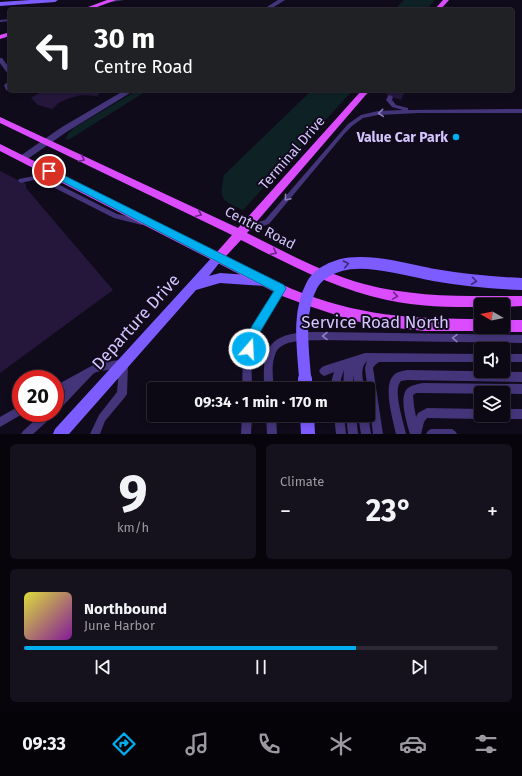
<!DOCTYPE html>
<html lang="en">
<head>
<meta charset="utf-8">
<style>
  body { margin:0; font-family:"Fira Sans",sans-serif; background:#15111d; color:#f1f3f6; height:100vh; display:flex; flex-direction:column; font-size:15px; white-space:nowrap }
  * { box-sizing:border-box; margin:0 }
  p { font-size:13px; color:#9a9aa0 }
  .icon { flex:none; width:22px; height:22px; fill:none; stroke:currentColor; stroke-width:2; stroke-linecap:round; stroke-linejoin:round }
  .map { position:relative; height:434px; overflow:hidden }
  .sheet { display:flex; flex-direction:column; gap:10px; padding:10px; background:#07040b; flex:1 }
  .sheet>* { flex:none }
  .guide { position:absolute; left:8px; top:8px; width:506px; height:84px; border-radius:4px; box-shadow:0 2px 6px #0003,0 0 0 1px #2c2934; background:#202124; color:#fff; overflow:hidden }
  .needle { width:26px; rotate:279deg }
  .controls { position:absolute; left:474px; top:298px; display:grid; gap:8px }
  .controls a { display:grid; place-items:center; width:36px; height:36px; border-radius:4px; background:#0c0814; box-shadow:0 2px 6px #0003,0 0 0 1px #2c2934; font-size:20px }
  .speed { position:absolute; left:12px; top:370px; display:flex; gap:8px; font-size:20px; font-weight:700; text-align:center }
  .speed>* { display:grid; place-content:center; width:52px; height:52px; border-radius:50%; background:#0c0814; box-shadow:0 2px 6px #0003,0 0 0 1px #2c2934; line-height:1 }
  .speed .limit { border:6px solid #d22; background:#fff; color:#111 }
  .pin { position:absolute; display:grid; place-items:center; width:34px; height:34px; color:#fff; margin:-17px; border:2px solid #fff; border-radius:50%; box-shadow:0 1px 4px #0007 }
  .me { position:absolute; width:44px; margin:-22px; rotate:19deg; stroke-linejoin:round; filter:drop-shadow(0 0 3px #0008) }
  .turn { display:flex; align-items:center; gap:14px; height:84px; padding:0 20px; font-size:18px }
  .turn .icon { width:52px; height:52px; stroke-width:2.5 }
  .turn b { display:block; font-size:28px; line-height:34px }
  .big { font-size:30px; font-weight:700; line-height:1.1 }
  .sheet .widget { flex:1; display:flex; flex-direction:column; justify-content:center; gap:6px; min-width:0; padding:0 14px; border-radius:6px; background:#15111d }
  .sheet .dial { align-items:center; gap:0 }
  .dial b { font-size:52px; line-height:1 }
  .song { display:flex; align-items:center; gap:12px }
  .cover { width:48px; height:48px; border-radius:6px; background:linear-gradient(135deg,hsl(60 70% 55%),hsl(290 70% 35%)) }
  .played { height:4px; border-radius:2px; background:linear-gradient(90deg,#00aff0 70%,#2c2934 70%) }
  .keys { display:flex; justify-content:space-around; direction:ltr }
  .heat { display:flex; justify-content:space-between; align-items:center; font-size:22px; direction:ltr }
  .sheet .tiles { flex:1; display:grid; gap:10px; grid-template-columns:1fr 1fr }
  .widget:last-child { grid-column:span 2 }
  .trip { position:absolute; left:147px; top:382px; width:228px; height:40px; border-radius:4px; background:#0c0814; box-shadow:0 2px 6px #0003,0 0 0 1px #2c2934; font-weight:700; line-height:40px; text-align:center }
  .menu { display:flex; height:64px; justify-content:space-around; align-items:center; background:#050308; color:#9a9aa0 }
  .menu .icon { width:28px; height:28px }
  .menu .on { color:#00aff0 }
  .menu b { font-size:18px; color:#f1f3f6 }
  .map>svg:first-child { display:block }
  .green { fill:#0e2225 }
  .building { fill:#25173c }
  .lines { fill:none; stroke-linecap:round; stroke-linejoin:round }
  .lane { fill:#44357b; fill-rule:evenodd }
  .street { fill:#44357b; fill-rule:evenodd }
  .secondary { fill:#7c5cff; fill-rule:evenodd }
  .primary { fill:#db4cff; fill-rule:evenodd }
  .secondary-bridge { stroke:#7c5cff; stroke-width:12 }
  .oneway { stroke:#8c7dbd }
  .oneway2 { stroke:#6b2882 }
  .oneway3 { stroke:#3b2b76 }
  .route { fill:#00aff0; stroke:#00729c }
  .poi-dot { fill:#00aff0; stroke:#100b1b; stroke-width:1.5 }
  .labels { text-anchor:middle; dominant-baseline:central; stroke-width:4; stroke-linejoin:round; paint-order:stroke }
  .poi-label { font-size:14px; font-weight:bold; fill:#d5c5ff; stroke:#100b1b; text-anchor:end }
  .street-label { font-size:14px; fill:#d5c5ff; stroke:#100b1b }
  .near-street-label { font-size:17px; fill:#d5c5ff; stroke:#100b1b }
</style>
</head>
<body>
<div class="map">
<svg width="522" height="434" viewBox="0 0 522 434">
  <rect width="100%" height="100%" fill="#100b1b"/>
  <path class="green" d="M 404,0 L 435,0 L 426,10 L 394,10 Z
    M 138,90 L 148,90 L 70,139 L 65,139 L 68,134 L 74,128 Z
    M 312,90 L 353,90 L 243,210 C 221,200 219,200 224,175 Z"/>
  <path class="building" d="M 44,90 L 102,90 L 97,96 L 81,95 L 70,98 L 60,102 L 52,109 L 38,105 L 31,98 Z
    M 389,90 L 394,90 L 404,93 L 401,100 L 386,95 Z
    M 0,171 L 26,184 L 26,188 L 113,290 L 0,373 Z"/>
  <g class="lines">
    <path class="lane" d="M 112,0 L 124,0 L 106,3 L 104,2 Z
      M 10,19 L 10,21 L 0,22 L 0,20 Z
      M 0,58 L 2,58 L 10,69 L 10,75 L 8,74 L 0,63 Z
      M 10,80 L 10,90 L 26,90 C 20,94 13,92 6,90 L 4,85 Z
      M 398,90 L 404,90 L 400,93 L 398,92 Z
      M 390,95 L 393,97 L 392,100 L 396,105 L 408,108 L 408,110 L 522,109 L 522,113 L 419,113 L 378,115 L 363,118 L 352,126 L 345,133 L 269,224 L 243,233 L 240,232 L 239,230 L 240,228 L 265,220 L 348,124 L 361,115 L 378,111 L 403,110 L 392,107 L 386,100 L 388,96 Z
      M 34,176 L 44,177 L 117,214 L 142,219 L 144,220 L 146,222 L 144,224 L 142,225 L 114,218 L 41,181 L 34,180 L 21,183 L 18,181 L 19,179 Z
      M 280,285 L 283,286 L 284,289 C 275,307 261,322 255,342 C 250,357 252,373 252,389 L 242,389 C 243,376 242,362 244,349 C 249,326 265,306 277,286 Z
      M 322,332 L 522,335 L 522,343 L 322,340 C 309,341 279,338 275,355 C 271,365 273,378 274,389 L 264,389 C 264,378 263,365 266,355 C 273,331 302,332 322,332 Z
      M 365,353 L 481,354 L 481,362 L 379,362 L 375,365 L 373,368 L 383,434 L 373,434 L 365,368 L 367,361 C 359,369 363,380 365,389 L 355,389 L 353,375 L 353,389 L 343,389 L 344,370 L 341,379 L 341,389 L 331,389 L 332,379 L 334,372 L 324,376 L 321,374 L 319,371 L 321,368 L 324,366 Z
      M 503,354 L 522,354 L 522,362 L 503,362 Z
      M 124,359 L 127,360 L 128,363 L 127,394 L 125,397 L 105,421 L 100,434 L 90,434 L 99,415 L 117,392 L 119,368 L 96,372 L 93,374 L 58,411 L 55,413 L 55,401 L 66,390 L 55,396 L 55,386 L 95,364 Z
      M 407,370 L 522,372 L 522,382 L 407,380 L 401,381 C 392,389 404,423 406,434 L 396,434 C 393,420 383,387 393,376 C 396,372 402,371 407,370 Z
      M 423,383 L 522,384 L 522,394 L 423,393 L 416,393 L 413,395 L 414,406 L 416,417 L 418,413 L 427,408 L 481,409 L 481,415 L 485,415 L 484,417 L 481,419 L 427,418 L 424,422 L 421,434 L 410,434 C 407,424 398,396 408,388 C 412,385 418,384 423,383 Z
      M 21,405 L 21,413 L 24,413 L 0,427 L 0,417 Z
      M 503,409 L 522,409 L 522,419 L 503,419 L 500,417 L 499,415 L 503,415 Z
      M 43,413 L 55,413 L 53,416 L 33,434 L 21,434 L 23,431 Z
      M 242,415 L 252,415 L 251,434 L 241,434 Z
      M 266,415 L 276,415 L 277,434 L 267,434 Z
      M 334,415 L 344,415 L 346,434 L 336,434 Z
      M 346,415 L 356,415 L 358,434 L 348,434 Z
      M 358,415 L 368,415 L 371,434 L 361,434 Z
      M 431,429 L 452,429 L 455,431 L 457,434 L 426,434 L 428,431 Z"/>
    <path class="street" d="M 278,0 L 285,0 L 269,10 L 262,10 Z
      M 125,90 L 135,90 L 68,131 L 26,160 L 20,160 L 19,158 L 20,156 L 62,127 Z"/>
    <path class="secondary" d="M 30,0 L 58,0 L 55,2 L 0,6 L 0,2 Z
      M 219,252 L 223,254 L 224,257 L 209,276 L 220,273 L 265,276 L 269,277 L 271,281 L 269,285 L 265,286 L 220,283 L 196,290 L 69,434 L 53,434 L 55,429 L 215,254 Z
      M 305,371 L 310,373 L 312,378 L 312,389 L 298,389 L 298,378 L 300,373 Z
      M 300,415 L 314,415 L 315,434 L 301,434 Z"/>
    <path class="primary" d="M 107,0 L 116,0 L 89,10 L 80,10 Z
      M 443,0 L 449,0 L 440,10 L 434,10 Z
      M 10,32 L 10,36 L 0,39 L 0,35 Z
      M 362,90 L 370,90 L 247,233 C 285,252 323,273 364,284 C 416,298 469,296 522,296 L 522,306 L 503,307 L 503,305 L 481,305 L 481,307 C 450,307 418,307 387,300 C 335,289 288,264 241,240 L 226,256 C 248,267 270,280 292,289 C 357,316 412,319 481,319 L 481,327 L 486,327 L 481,331 L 425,331 L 378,326 L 351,320 L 312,307 L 282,296 L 0,151 L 0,144 L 217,252 L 232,235 L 0,123 L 0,117 L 238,228 Z
      M 503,320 L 522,320 L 522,332 L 503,332 L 499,330 L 497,327 L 503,327 Z"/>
    <path class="secondary-bridge" d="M 305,378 C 303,348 297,313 312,285 C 317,275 330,268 341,265 C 368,258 407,270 434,275 C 463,280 493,283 522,284"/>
  </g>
  <defs><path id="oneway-chevron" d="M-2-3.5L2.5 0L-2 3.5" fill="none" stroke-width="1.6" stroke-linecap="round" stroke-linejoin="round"/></defs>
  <g class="oneway">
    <use href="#oneway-chevron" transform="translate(381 113) rotate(175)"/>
    <use href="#oneway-chevron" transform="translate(287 198) rotate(130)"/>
    <use href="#oneway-chevron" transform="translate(325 336) rotate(-180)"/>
    <use href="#oneway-chevron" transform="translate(455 338) rotate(-179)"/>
  </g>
  <g class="oneway2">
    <use href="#oneway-chevron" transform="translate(82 159) rotate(25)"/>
    <use href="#oneway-chevron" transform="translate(199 214) rotate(25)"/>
    <use href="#oneway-chevron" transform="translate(274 252) rotate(26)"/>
    <use href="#oneway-chevron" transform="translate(395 296) rotate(9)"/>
  </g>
  <g class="oneway3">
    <use href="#oneway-chevron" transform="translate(346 264) rotate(-12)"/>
    <use href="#oneway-chevron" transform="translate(474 281) rotate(7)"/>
  </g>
  <path class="route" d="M 49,168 L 284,285 L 286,289 L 284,292 L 260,332 L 253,353 L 249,355 L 245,353 L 243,349 L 252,326 L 274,291 L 46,173 L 45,171 L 46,169 Z"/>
  <circle class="poi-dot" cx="456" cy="137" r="4"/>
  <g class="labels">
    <g class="poi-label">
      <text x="448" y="137">Value Car Park</text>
    </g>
    <g class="street-label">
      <text transform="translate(292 153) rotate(-49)">Terminal Drive</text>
      <text transform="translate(260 228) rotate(27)">Centre Road</text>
    </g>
    <g class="near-street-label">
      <text transform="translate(136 322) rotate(-48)">Departure Drive</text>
      <text x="375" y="322">Service Road North</text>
    </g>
  </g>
</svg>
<div class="controls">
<a><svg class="needle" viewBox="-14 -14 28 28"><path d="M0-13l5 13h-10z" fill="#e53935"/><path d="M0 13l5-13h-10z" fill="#9a9aa0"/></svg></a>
<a><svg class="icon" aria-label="sound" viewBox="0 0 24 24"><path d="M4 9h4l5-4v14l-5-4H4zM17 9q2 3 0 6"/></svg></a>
<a><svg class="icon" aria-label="layers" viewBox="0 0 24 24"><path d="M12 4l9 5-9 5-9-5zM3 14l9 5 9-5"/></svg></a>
</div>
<div class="speed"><div class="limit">20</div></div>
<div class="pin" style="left:49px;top:171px;background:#d93025"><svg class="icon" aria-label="arrive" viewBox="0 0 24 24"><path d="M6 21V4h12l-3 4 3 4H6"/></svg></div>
<svg class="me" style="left:249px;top:349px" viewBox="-20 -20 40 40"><circle r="17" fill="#00aff0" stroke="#fff" stroke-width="3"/><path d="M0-11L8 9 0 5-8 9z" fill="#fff"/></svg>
<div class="trip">09:34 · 1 min · 170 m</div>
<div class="guide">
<div class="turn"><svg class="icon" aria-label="left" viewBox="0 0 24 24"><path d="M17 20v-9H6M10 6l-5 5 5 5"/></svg><div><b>30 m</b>Centre Road</div></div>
</div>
</div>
<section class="sheet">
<div class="tiles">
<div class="widget dial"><b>9</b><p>km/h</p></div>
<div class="widget"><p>Climate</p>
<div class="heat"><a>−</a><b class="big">23°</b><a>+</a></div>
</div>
<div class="widget">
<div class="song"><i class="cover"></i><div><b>Northbound</b><p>June Harbor</p></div></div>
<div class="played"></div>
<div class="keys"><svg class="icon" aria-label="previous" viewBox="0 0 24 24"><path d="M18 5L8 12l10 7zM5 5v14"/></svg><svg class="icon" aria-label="pause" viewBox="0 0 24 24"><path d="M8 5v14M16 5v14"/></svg><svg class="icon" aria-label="next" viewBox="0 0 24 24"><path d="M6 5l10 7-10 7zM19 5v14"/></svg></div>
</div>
</div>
</section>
<nav class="menu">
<b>09:33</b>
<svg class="icon on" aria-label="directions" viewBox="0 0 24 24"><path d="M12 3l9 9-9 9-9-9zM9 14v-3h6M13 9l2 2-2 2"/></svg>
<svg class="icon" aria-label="music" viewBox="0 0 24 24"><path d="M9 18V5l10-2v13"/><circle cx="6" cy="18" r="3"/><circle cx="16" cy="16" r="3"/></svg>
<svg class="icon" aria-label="phone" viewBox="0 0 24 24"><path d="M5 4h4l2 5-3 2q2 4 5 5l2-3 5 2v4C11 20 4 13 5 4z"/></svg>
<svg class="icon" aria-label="climate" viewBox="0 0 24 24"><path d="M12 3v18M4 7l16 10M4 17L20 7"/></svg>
<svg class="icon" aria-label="car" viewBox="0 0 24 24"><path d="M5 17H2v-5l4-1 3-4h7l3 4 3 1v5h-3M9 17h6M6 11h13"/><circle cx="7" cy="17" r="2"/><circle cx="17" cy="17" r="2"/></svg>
<svg class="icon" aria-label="filters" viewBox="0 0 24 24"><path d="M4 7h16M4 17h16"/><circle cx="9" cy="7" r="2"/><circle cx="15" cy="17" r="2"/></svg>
</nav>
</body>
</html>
